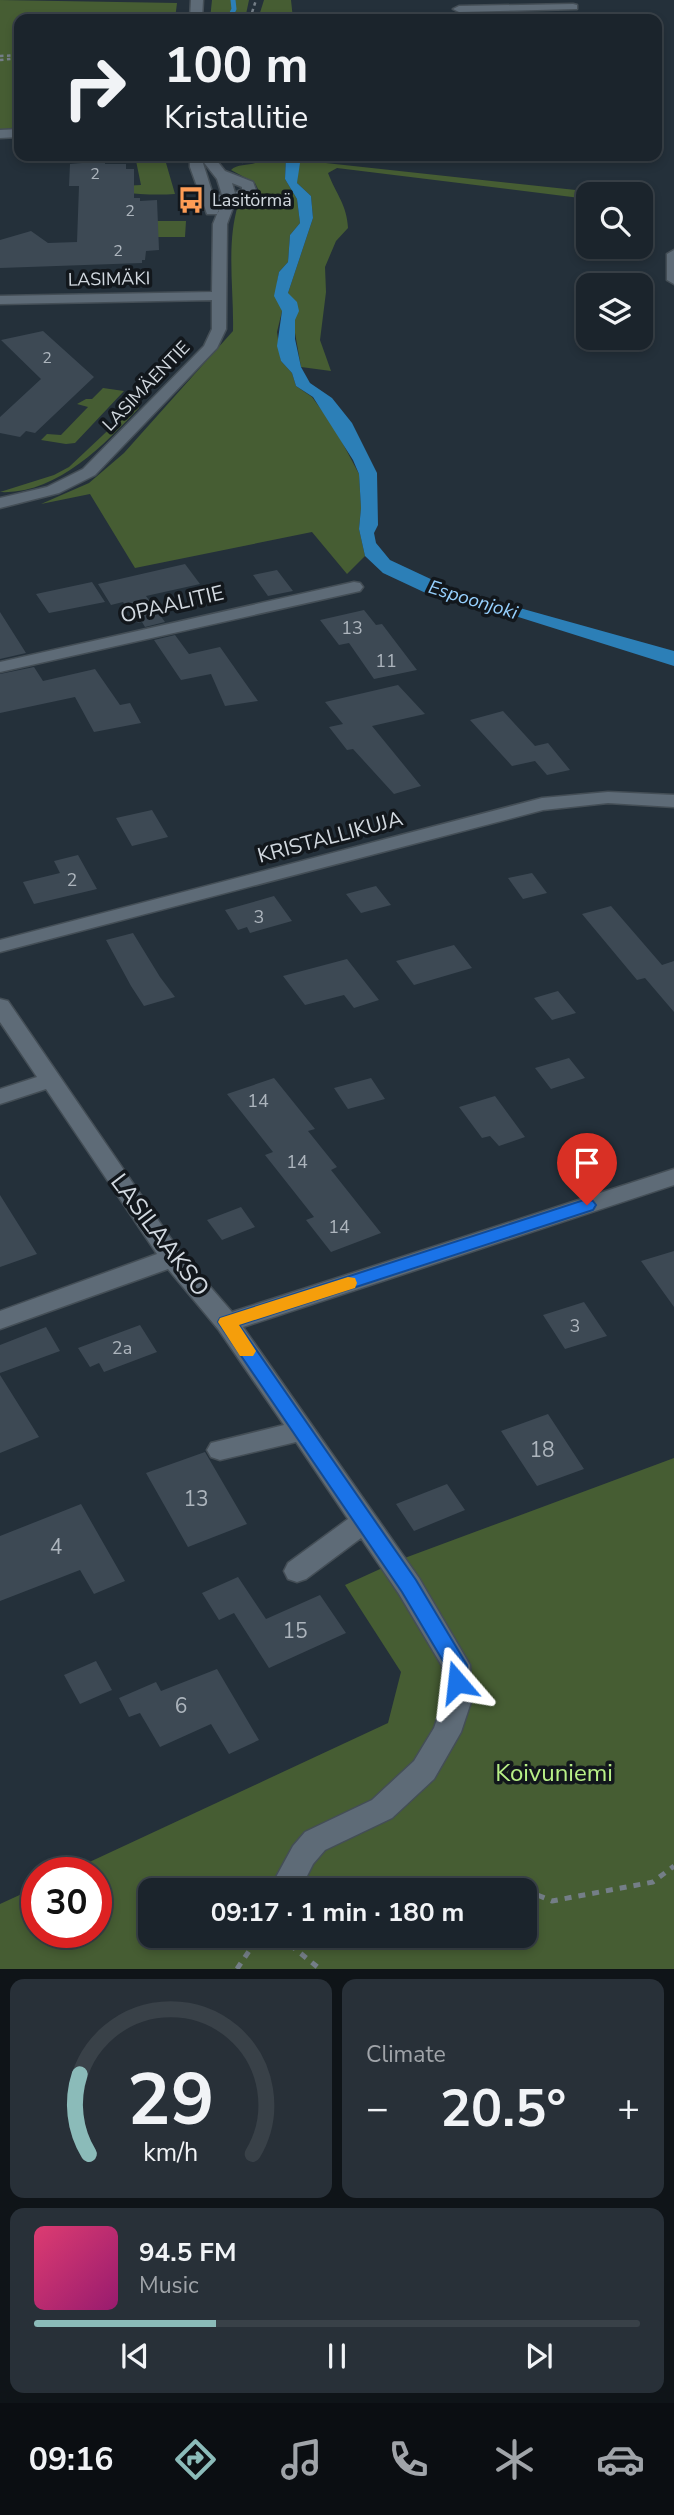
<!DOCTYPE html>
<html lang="en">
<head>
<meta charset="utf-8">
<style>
  body { margin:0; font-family:"Nunito Sans",sans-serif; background:#283038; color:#f1f3f6; height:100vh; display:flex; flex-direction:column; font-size:26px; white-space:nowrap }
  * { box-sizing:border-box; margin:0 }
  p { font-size:23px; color:#a0a4a9 }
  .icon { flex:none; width:38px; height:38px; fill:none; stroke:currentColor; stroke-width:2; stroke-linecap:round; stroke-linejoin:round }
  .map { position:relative; height:1969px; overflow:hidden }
  .side { display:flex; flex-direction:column; gap:10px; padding:10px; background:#0f1418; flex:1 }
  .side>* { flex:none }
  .hud { position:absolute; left:14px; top:14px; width:648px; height:147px; border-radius:14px; box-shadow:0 4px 10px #0003,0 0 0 2px #394148; background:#1b242c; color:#f1f3f6; overflow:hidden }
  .fabs { position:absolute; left:576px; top:182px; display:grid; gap:14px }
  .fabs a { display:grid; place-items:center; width:77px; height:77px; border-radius:14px; background:#1b242c; box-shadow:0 4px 10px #0003,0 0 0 2px #394148; font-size:35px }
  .speed { position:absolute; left:21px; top:1857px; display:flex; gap:14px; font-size:35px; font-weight:700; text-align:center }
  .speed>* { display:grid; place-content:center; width:91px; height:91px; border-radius:50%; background:#1b242c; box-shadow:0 4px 10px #0003,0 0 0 2px #394148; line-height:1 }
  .speed .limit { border:10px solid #d22; background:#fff; color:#111 }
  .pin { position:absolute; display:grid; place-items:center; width:60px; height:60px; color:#fff; margin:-72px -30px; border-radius:50% 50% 50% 0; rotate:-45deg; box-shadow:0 0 7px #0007 }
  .pin .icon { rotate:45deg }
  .me { position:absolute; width:77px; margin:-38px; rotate:343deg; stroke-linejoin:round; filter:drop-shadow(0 0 5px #0008) }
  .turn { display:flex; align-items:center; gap:24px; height:147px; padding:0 35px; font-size:32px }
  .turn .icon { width:91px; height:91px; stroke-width:2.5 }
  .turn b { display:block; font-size:49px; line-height:60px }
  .big { font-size:52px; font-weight:700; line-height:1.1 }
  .side .widget { flex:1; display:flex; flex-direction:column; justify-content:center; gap:10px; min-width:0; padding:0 24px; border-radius:14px; background:#283038 }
  .side .dial { align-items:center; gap:0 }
  .dial svg { height:182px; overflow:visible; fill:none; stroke:#394148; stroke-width:7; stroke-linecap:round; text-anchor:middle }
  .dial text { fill:#f1f3f6; stroke:none }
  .song { display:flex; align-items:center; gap:21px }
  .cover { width:84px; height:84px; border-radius:10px; background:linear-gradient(135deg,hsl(340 70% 55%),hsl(320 70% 35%)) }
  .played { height:7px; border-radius:4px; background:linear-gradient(90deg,#8bbbb9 30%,#394148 30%) }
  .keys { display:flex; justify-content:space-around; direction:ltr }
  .heat { display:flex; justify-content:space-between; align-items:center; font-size:38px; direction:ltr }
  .side .tiles { flex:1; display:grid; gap:10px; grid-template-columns:1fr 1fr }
  .widget:last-child { grid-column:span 2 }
  .trip { position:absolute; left:138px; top:1878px; width:399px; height:70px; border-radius:14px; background:#1b242c; box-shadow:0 4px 10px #0003,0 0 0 2px #394148; font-weight:700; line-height:70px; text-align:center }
  .dock { display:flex; height:112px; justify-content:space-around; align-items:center; background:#0b0e12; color:#a0a4a9 }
  .dock .icon { width:49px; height:49px }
  .dock .active { color:#8bbbb9 }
  .dock b { font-size:32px; color:#f1f3f6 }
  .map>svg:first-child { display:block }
  .green { fill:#465d33; fill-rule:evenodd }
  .water { fill:#2c7fb7 }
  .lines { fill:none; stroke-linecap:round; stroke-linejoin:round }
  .stream { stroke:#2c7fb7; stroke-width:5 }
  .building { fill:#3d4954 }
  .minor-casing { stroke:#444e56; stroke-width:3 }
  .path-far1 { stroke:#747e87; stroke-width:2.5; stroke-dasharray:3.5 3.5; stroke-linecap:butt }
  .path { stroke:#747e87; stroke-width:5; stroke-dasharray:7 7; stroke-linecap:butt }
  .minor { fill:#5e6b77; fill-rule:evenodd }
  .route { fill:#1a73e8; stroke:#114b97; stroke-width:2 }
  .slow { fill:#f59e0b }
  .labels { text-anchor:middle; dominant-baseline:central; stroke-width:7; stroke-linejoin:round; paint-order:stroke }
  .far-number-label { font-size:16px; fill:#adb5bd }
  .far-poi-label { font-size:18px; fill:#d2d9e0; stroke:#12171c; text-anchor:start }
  .far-street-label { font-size:18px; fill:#d2d9e0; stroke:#12171c }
  .number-label { font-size:18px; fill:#adb5bd }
  .far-water-label { font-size:19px; font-style:italic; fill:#96d0fe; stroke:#12171c }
  .street-label { font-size:21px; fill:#d2d9e0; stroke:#12171c }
  .near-number-label { font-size:21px; fill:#adb5bd }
  .near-street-label { font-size:24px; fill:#d2d9e0; stroke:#12171c }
  .near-park-label { font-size:24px; fill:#b8f087; stroke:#12171c }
</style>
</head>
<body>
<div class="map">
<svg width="674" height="1969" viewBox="0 0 674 1969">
  <rect width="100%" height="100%" fill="#24303a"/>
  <path class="green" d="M 0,0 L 177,3 L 175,19 L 19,19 L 19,130 L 0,132 Z
    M 212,0 L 249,0 L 245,19 L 210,19 Z
    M 264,0 L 291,0 L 293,19 L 258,19 Z
    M 135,156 L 164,156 L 175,194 C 145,196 115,192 85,188 L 141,185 Z
    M 264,156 L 286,156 L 285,179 L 297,199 L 300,223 L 290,235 L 288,262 L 279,272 L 277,283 L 282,311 L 277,332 L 281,361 L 292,373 L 296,386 L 312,397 L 334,427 L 359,474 L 361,508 L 359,529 L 365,556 L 347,574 L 312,532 L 135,568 L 90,494 L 41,504 L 89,483 L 124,453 L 233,331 C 234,290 226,245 238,205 L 259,191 L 255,183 L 231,170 C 239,161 256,169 264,156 Z
    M 298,160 L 613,194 L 588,194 L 588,199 L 337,168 L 328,173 C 336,194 347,205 348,228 L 336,241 L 325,267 L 326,292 L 320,340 L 331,371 L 301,367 L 288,293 L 313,218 L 311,196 L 297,183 Z
    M 157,221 L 186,221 L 185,237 L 156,237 Z
    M 103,388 L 124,391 L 75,443 L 66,444 L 41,440 L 47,434 L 61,435 L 88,407 L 77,404 L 86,399 L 92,399 Z
    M 137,403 L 139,408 C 104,445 56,495 0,492 L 54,475 L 69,467 Z
    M 674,1458 L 674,1969 L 0,1969 L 0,1904 L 37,1887 L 37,1932 L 96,1932 L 96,1872 L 68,1872 L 388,1723 L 401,1672 L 345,1585 L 402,1559 ZM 150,1890 L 525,1890 L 525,1936 L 150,1936 Z"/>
  <path class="water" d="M 286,156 L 296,156 L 300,163 L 297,183 L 311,196 L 313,218 L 288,293 L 297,302 L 299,311 L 295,320 L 295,339 L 301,367 L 310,383 L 332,398 L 352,423 L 377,473 L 378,525 L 374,533 L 376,543 L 390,560 L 452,589 L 674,651 L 674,666 L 506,613 L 430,595 L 383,573 L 365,556 L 359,529 L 361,508 L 359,474 L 353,460 L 313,397 L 296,386 L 292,373 L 281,361 L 277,346 L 282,311 L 274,296 L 279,272 L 288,262 L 290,235 L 300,223 L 297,199 L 285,179 Z"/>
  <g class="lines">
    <path class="stream" d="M 229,19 L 234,9 L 233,0"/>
  </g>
  <path class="building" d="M 105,161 L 105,164 L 126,164 L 126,169 L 134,169 L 134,198 L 140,198 L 140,201 L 157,200 L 159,250 L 146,251 L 145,260 L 142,260 L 142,263 L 0,268 L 0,240 L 31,231 L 48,243 L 77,242 L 79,186 L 69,186 L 70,164 Z
    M 43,331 L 94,377 L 35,433 L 26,431 L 20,437 L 0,433 L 0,417 L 41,379 L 1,340 Z
    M 185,564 L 200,584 L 146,596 L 165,622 L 145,627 L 142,622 L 138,623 L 123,602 L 111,605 L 98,584 Z
    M 277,570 L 293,591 L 268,596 L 253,575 Z
    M 92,582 L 105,602 L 49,613 L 36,594 Z
    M 364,610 L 376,625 L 382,624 L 417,670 L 374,679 L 349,643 L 339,645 L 320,620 Z
    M 0,612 L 26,653 L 0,659 Z
    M 175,635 L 189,654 L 220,647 L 258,701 L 225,706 L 211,674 L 181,680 L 154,640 Z
    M 34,667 L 43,681 L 95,669 L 120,705 L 130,703 L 141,723 L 94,732 L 75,697 L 0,713 L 0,674 Z
    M 398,685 L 425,714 L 372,726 L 421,786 L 394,794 L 353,749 L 347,750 L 329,727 L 343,724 L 325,702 Z
    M 503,711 L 535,746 L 548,743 L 570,770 L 547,775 L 535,761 L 512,766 L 470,720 Z
    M 152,810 L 168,837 L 132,846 L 116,818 Z
    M 78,855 L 97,889 L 34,904 L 23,882 L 60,873 L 54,861 Z
    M 532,873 L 547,893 L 523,899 L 508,878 Z
    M 376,886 L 391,905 L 361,913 L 346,894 Z
    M 274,896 L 292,921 L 250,933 L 247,927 L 238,930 L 225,910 Z
    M 611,906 L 662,965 L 674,961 L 674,1012 L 645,978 L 637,980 L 582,914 Z
    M 133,933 L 160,977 L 175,997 L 144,1006 L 131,986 L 106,940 Z
    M 454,945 L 472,968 L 414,985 L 396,961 Z
    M 347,959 L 379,1000 L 354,1008 L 344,995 L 305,1005 L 283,976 Z
    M 558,991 L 576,1013 L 552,1020 L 534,998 Z
    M 569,1058 L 585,1078 L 551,1089 L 535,1068 Z
    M 274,1078 L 315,1129 L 308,1131 L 337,1167 L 331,1170 L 381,1233 L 331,1252 L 306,1220 L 314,1217 L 265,1155 L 273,1152 L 227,1094 Z
    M 371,1078 L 385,1099 L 348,1109 L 334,1088 Z
    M 495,1096 L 525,1137 L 499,1146 L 490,1136 L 482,1138 L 459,1107 Z
    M 0,1195 L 37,1254 L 0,1267 Z
    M 241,1207 L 255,1227 L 222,1240 L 207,1220 Z
    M 674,1251 L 674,1307 L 641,1261 Z
    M 584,1302 L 607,1336 L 565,1349 L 543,1315 Z
    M 140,1325 L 157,1352 L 104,1372 L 99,1363 L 90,1367 L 78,1348 Z
    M 46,1327 L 60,1351 L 0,1373 L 0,1345 Z
    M 0,1375 L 39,1437 L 0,1453 Z
    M 548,1414 L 584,1469 L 537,1486 L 501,1431 Z
    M 205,1452 L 247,1524 L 188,1547 L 146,1473 Z
    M 447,1484 L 465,1510 L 414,1531 L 396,1504 Z
    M 81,1504 L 125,1581 L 94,1594 L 80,1570 L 0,1601 L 0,1536 Z
    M 238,1577 L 266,1619 L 320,1595 L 346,1633 L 269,1668 L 234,1613 L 219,1620 L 202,1593 Z
    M 96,1661 L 112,1690 L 80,1704 L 64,1675 Z
    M 217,1669 L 259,1740 L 229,1754 L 211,1724 L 160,1747 L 140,1713 L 129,1717 L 119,1698 L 156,1682 L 161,1691 Z"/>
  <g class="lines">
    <defs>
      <path id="minor" d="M 191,0 L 203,0 L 202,19 L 190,19 Z
        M 573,4 L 577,5 L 577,9 L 459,12 L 453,9 L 459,6 Z
        M 19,129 L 19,137 L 0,138 L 0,130 Z
        M 190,156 L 213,156 L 225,171 L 253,182 L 256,190 L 242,201 L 235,202 L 227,224 L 226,329 L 217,348 L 95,475 L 59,493 L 0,508 L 0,498 L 47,487 L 83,469 L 204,346 L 212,329 L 212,300 L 0,304 L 0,296 L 212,292 L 213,224 L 222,202 L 216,203 L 219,211 L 217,214 L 207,214 L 190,167 ZM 202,160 L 217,179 L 222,195 L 213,195 ZM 232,183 L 242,187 L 242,189 L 235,193 Z
        M 674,250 L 674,284 L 667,280 L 667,254 Z
        M 354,582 L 360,583 L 363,587 L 360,591 L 0,672 L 0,662 Z
        M 608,792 L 674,795 L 674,807 L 608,803 L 543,810 L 0,952 L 0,940 L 542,798 Z
        M 0,999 L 8,1001 L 180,1252 L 232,1312 L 674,1169 L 674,1185 L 243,1327 L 419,1578 L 470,1665 L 472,1699 L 461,1732 L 434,1779 L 392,1818 L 325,1850 L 313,1864 L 300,1890 L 269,1890 L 293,1846 L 305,1832 L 372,1800 L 414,1761 L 434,1728 L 444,1699 L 442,1666 L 399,1594 L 361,1538 L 306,1579 L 297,1582 L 288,1579 L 284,1571 L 288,1563 L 348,1519 L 296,1442 L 220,1460 L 211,1457 L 207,1450 L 211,1443 L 284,1425 L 218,1329 L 168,1269 L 0,1329 L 0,1311 L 157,1254 L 46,1089 L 0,1104 L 0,1089 L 37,1077 L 0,1022 Z"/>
    </defs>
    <use href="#minor" class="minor-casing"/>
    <path class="path-far1" d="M 250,19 L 256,0
      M 0,56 L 19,55
      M 0,60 L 19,58
      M 242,162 L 257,156"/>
    <path class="path" d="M 476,1890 L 495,1879 L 524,1890
      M 525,1890 L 552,1901 L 653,1882 L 674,1866
      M 279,1936 L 320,1969
      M 237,1969 L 259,1936"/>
    <use href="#minor" class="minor"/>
  </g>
  <path class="route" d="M 587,1199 L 593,1201 L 596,1205 L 593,1210 L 239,1325 L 416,1580 L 467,1665 L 468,1682 L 464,1689 L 457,1691 L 449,1689 L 446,1666 L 402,1592 L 218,1322 L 220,1318 Z"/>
  <path class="slow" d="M 348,1277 L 355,1278 L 357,1283 L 355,1288 L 239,1325 L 256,1351 L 253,1356 L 240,1356 L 218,1322 L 220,1318 Z"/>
  <defs>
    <symbol id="bus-bare" viewBox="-9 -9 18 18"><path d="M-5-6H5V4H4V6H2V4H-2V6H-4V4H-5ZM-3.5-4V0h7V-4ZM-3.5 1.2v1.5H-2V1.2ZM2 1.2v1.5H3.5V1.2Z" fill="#fd9c55" stroke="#12171c" stroke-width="2.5" paint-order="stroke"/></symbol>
  </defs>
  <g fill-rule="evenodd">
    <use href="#bus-bare" x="172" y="181" width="38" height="38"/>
  </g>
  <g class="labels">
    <g class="far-number-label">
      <text x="95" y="174">2</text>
      <text x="130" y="211">2</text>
      <text x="118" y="251">2</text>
      <text x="47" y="358">2</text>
    </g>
    <g class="far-poi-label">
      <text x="212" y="200">Lasitörmä</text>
    </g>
    <g class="far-street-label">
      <text transform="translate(109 279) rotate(-1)">LASIMÄKI</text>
      <text transform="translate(146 386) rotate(-46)">LASIMÄENTIE</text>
    </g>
    <g class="number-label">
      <text x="352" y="628">13</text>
      <text x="386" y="661">11</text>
      <text x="72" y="880">2</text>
      <text x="259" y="917">3</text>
      <text x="258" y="1101">14</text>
      <text x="297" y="1162">14</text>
      <text x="339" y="1227">14</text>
      <text x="575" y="1326">3</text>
      <text x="122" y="1348">2a</text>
    </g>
    <g class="far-water-label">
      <text transform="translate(473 600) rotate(17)">Espoonjoki</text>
    </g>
    <g class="street-label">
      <text transform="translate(172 604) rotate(-13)">OPAALITIE</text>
      <text transform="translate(330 837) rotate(-15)">KRISTALLIKUJA</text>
    </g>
    <g class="near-number-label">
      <text x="542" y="1450">18</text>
      <text x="196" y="1499">13</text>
      <text x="56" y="1547">4</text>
      <text x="295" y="1631">15</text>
      <text x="181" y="1706">6</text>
    </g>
    <g class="near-street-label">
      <text transform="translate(160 1235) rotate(53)">LASILAAKSO</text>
    </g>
    <g class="near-park-label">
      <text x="554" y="1773">Koivuniemi</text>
    </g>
  </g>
</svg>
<div class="fabs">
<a><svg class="icon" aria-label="search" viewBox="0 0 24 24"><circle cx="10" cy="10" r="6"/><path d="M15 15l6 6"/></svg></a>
<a><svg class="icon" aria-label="layers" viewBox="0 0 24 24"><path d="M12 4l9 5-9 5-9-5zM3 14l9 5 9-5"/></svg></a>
</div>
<div class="speed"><div class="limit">30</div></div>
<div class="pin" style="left:587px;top:1205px;background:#d93025"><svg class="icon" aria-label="arrive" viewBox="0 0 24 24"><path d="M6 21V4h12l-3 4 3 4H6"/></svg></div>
<svg class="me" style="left:457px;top:1682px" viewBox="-20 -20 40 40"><path d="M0-17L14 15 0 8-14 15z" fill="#1a73e8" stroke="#fff" stroke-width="4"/></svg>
<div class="trip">09:17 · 1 min · 180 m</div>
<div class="hud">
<div class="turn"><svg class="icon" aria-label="right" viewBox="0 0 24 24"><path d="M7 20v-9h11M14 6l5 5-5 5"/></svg><div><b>100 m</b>Kristallitie</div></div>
</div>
</div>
<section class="side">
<div class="tiles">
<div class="widget dial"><svg viewBox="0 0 100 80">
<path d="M14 69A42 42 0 1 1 86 69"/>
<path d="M14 69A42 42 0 0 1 10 34" stroke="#8bbbb9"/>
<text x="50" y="56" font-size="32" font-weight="700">29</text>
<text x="50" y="72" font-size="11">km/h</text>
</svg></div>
<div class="widget"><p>Climate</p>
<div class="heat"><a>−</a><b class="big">20.5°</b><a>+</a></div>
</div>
<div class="widget">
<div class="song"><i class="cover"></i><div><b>94.5 FM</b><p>Music</p></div></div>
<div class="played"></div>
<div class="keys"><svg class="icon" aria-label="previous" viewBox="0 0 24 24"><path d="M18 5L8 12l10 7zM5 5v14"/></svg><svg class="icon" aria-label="pause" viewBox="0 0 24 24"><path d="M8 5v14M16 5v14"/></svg><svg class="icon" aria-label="next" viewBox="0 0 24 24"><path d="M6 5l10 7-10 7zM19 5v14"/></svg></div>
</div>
</div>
</section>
<nav class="dock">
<b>09:16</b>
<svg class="icon active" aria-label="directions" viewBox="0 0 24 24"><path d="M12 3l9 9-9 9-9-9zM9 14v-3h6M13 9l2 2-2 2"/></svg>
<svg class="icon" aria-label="music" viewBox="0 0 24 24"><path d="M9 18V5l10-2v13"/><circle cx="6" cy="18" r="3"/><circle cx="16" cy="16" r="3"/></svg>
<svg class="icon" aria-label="phone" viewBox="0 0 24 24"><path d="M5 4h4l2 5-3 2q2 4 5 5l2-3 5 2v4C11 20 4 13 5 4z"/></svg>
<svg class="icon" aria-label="climate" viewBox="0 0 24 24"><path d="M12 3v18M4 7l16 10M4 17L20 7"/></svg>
<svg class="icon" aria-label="car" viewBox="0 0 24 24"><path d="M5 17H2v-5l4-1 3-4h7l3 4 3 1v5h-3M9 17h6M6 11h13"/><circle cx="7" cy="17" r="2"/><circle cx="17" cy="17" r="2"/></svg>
</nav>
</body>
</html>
